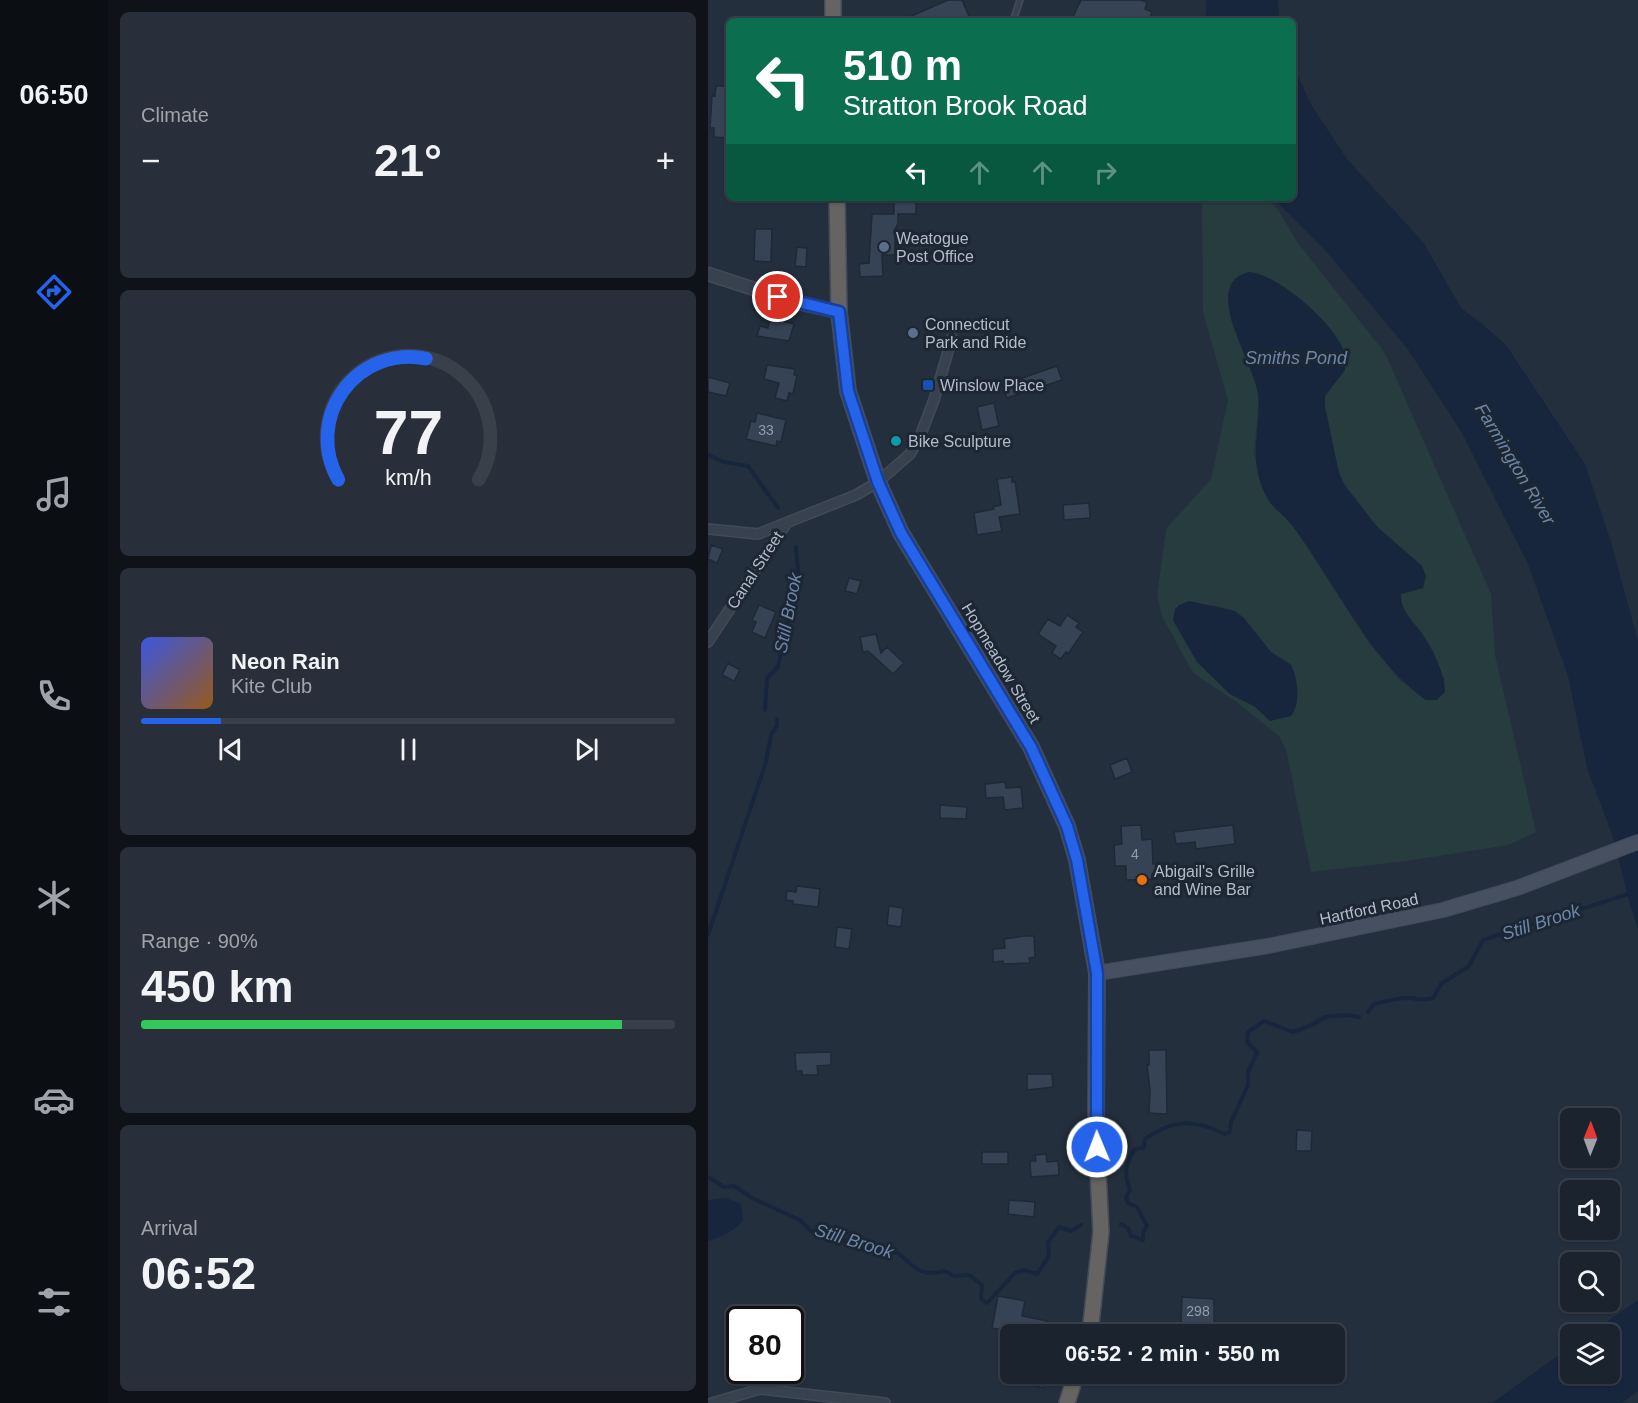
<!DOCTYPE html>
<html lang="en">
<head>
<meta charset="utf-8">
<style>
  body { margin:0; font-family:Arial,sans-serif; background:#282f3a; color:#f1f3f6; height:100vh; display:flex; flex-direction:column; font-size:22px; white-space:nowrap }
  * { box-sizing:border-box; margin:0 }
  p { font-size:20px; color:#a0a4aa }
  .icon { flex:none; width:33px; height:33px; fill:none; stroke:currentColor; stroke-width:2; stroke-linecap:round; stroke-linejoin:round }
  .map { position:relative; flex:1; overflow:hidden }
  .details { display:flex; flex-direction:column; gap:12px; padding:12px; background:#0f1319; width:600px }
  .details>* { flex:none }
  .guide { position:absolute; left:18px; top:18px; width:570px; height:183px; border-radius:9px; box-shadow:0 2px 4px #0004,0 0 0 2px #39404a; background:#0b6e4f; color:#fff; overflow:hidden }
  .needle { width:39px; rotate:1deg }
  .fabs { position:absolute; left:852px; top:1108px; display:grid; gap:12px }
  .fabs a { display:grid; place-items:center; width:60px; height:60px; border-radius:9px; background:#1b232e; box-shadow:0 2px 4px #0004,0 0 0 2px #39404a; font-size:30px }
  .speed { position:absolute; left:18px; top:1306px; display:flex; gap:12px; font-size:30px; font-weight:700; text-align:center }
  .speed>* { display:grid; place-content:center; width:78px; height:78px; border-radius:50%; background:#1b232e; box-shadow:0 2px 4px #0004,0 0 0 2px #39404a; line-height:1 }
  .speed .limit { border:3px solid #111; border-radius:9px; background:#fff; color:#111 }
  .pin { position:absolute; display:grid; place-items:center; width:51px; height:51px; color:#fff; margin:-26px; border:3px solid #fff; border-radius:50%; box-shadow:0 2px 6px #0007 }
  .me { position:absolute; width:66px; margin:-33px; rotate:359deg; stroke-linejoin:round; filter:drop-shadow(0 0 4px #0008) }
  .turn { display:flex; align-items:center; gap:21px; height:126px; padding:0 18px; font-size:27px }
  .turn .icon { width:78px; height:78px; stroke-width:2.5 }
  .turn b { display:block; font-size:42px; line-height:51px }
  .lanes { display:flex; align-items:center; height:57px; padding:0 18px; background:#0003; justify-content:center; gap:30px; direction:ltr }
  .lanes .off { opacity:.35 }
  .big { font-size:45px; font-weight:600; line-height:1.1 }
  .details .tile { flex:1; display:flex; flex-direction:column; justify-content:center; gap:9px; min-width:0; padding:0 21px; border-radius:9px; background:#282f3a }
  .details .dial { align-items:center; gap:0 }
  .dial svg { height:156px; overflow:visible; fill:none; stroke:#39404a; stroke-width:7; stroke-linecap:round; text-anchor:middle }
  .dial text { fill:#f1f3f6; stroke:none }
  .song { display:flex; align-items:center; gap:18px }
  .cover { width:72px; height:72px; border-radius:9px; background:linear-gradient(135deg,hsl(230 70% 55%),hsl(30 70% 35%)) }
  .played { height:6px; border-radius:3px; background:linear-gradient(90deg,#2563eb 15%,#39404a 15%) }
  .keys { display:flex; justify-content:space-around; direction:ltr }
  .heat { display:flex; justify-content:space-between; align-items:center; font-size:33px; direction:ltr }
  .charge { height:9px; border-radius:4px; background:linear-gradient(90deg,#34c759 90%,#39404a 0) }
  .trip { position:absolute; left:292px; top:1324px; width:345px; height:60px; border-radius:9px; background:#1b232e; box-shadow:0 2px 4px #0004,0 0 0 2px #39404a; font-weight:600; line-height:60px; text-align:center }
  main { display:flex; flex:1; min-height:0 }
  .tab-bar { display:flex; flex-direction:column; width:108px; justify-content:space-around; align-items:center; background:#0b0e12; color:#a0a4aa }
  .tab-bar .icon { width:42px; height:42px }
  .tab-bar .on { color:#2563eb }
  .tab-bar b { font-size:27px; color:#f1f3f6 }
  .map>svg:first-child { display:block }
  .green { fill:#263c3f; fill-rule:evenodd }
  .water { fill:#17263c }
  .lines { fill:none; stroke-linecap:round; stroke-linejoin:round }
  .stream { stroke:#17263c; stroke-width:4 }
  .building { fill:#364354; stroke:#1f2835; stroke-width:1.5 }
  .service-casing { stroke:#414a57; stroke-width:8 }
  .minor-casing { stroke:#414a57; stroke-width:12 }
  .tertiary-casing { stroke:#414a57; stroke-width:15 }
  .secondary-casing { stroke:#414a57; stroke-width:16 }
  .trunk-casing { stroke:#434c59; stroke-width:18 }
  .service { stroke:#38414e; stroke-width:4.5 }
  .minor { stroke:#38414e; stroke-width:9 }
  .tertiary { stroke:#38414e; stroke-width:12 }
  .secondary { stroke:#465061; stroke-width:14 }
  .trunk { stroke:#656462; stroke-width:15 }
  .route-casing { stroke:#184099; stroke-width:15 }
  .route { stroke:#2563eb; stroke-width:10 }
  .service-dot { fill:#5c6f8a; stroke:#1d2633; stroke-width:2 }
  .transit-dot { fill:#1a4fb4; stroke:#1d2633; stroke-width:2 }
  .culture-dot { fill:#0f9aa8; stroke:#1d2633; stroke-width:2 }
  .food-dot { fill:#e8710a; stroke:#1d2633; stroke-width:2 }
  .labels { text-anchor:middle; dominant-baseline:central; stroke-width:6; stroke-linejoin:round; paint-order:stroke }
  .number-label { font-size:14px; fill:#929caa }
  .poi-label { font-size:16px; fill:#b4bcc9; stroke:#1d2633; text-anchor:start }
  .street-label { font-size:16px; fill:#b4bcc9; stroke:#1d2633 }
  .water-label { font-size:18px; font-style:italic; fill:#6d86a8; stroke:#1d2633 }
</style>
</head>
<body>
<main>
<nav class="tab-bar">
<b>06:50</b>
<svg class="icon on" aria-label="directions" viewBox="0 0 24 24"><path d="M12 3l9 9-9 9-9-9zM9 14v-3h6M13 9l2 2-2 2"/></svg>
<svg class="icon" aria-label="music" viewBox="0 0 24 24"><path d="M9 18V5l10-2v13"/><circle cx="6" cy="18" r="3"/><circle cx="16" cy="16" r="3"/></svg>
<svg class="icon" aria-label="phone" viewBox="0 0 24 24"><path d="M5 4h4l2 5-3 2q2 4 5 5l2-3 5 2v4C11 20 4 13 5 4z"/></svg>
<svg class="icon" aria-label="climate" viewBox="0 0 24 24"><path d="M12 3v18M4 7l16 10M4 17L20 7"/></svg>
<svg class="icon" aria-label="car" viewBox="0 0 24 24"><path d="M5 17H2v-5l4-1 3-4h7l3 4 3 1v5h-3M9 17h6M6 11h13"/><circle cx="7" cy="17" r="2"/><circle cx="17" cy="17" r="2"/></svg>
<svg class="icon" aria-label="filters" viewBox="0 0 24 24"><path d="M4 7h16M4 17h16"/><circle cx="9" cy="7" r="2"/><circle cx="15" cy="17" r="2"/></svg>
</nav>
<section class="details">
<div class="tile"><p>Climate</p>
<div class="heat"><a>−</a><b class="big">21°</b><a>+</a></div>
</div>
<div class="tile dial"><svg viewBox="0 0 100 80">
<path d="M14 69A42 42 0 1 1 86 69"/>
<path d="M14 69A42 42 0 0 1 59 7" stroke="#2563eb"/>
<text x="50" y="56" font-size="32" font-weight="700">77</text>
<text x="50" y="72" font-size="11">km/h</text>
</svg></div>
<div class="tile">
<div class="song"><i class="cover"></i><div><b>Neon Rain</b><p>Kite Club</p></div></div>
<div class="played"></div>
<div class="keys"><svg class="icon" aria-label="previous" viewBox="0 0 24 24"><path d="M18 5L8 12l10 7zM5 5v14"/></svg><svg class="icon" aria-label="pause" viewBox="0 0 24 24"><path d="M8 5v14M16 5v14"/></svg><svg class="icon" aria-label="next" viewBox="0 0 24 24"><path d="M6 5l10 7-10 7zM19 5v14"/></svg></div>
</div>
<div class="tile"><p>Range · 90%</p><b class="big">450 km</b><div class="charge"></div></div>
<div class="tile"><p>Arrival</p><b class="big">06:52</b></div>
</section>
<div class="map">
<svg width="930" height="1403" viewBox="0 0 930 1403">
  <rect width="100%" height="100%" fill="#242f3e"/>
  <path class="green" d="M 494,198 L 555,198 L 569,208 L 589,242 L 677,353 L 783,594 L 787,655 L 828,832 L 800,845 L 698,861 L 603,872 L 579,753 L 572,737 L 530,703 L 485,673 L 455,618 L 449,597 L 458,529 L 503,479 L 520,400 L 495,312 ZM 522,317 L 630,379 L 617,396 L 617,407 C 623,429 624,453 632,474 C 646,514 685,538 714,566 L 715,588 L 693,594 L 693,605 L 725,651 L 737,681 L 717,700 L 691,679 L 661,643 L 586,527 L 561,501 L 546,454 L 551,397 L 549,386 ZM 504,605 C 543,611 538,631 563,652 C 569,657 577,659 583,665 L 589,688 L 588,706 L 563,721 L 546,706 L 522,694 L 489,662 L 465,620 Z"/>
  <path class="water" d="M 499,0 L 570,0 L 571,21 L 497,21 Z
    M 585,66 L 604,106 L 639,159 L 715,242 L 754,309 L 772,322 L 798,345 L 877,464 L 903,542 L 930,641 L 930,929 L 922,905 L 905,837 L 879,768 L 860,676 L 820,564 L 754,433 L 699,348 L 617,250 L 565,198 L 585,198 Z
    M 541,272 C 569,274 622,320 634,347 C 638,354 637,362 637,370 L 617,396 L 617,407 L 631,473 L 636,484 L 670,528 L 714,566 L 718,576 L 715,588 L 693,594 C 693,613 705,620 715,635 C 726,652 736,672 737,692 L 729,700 L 718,700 C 658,656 630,586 586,528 C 579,517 565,509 559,498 C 538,457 554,434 550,395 C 548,365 490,284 541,272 Z
    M 481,601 L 527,611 L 536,618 L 563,652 L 583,665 C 590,679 593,703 583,716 L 562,721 L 546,706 L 522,694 L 489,662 L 465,620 L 467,609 L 471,605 Z
    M 18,1198 L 33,1204 L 35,1220 C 29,1230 11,1238 0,1241 L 0,1200 Z
    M 930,1300 L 930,1391 L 914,1403 L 784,1403 L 862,1347 L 862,1374 L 902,1374 L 902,1335 L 880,1335 Z"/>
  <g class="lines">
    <path class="stream" d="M 0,455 L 16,462 L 40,466 L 70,508
      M 57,710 L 59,678 L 70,667 L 90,572 L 88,547
      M 0,935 L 58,762 L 63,735 L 69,725 L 69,719
      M 660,1012 L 666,1004 C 678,1001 689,998 701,998 C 710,998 715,1002 725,998 L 733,984 L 761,966 L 775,940 L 930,891
      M 0,1177 L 16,1187 L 26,1186 L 44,1198 L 92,1220 L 103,1231 L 120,1234 L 129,1240 C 150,1239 168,1253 190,1253 C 208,1268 211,1277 237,1271 L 246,1276 L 261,1275 L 274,1285 L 273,1299 L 279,1303 L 307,1273 L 316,1270 L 329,1274 L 341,1256 L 340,1242 L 351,1227 L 363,1231 L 373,1225
      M 413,1224 L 420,1228 L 423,1236 L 435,1240 L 435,1232 L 439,1226 L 429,1207 L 420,1203 L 418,1197 L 422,1190 C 416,1173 417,1166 426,1150 L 436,1147 L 437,1139 C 465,1119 485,1119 517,1134 L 522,1132 L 523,1122 L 540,1085 L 540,1072 L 549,1052 L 539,1042 L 540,1032 L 556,1021 L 585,1032 L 604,1025 L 617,1017 L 638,1015 L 651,1017"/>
  </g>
  <path class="building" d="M 240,0 L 254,0 L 263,21 L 192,21 Z
    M 373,0 L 432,0 L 439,2 L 437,9 L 444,12 L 441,21 L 363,21 Z
    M 8,86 L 21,86 L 21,138 L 6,137 L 6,128 L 2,128 L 4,95 L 7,96 Z
    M 197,198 L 208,198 L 208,214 L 190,214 L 190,224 L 187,229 L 187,255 L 174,255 L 175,276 L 152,277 L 151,264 L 161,263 L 164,214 L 186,214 L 186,202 L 197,202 Z
    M 47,229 L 64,229 L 63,262 L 46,261 Z
    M 89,247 L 99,248 L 98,267 L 87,266 Z
    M 62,318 L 86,324 L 81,341 L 49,336 L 52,326 L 60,328 Z
    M 59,365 L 87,369 L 86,375 L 89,375 L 85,394 L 81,393 L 79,401 L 67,398 L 71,383 L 56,379 Z
    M 349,366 L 354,380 L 299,398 L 294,385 Z
    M 0,377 L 22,383 L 18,396 L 0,392 Z
    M 286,403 L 291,426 L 274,430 L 269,407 Z
    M 49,413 L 78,420 L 73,442 L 69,441 L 68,446 L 38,439 L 43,421 L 47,422 Z
    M 304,477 L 304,482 L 307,481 L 312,514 L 291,517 L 294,531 L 269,535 L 266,513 L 286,509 L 285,507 L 293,505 L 289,479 Z
    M 381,503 L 382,518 L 356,520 L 355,505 Z
    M 3,545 L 15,549 L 9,563 L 0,559 Z
    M 141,578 L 153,581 L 149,594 L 137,591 Z
    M 51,605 L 68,612 L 57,638 L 44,632 L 48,622 L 44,620 Z
    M 359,615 L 371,623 L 368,627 L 375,632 L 360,654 L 358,652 L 353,659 L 344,653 L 348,646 L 330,634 L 340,619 L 352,626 Z
    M 168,634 L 173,653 L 179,647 L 196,663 L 185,674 L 160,651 L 155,652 L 152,637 Z
    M 20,663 L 32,670 L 26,681 L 14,675 Z
    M 419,758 L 424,772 L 407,779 L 402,765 Z
    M 297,782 L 298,788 L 313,787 L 315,808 L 297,810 L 295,797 L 278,798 L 277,784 Z
    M 232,805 L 259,807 L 258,819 L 232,818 Z
    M 433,825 L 434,840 L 444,839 L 445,864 L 449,864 L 449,874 L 444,874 L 444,879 L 418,880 L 418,866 L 407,866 L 406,845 L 414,844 L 413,826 Z
    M 525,825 L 527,844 L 488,849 L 487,842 L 468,844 L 466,832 Z
    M 89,886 L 112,889 L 110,907 L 85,904 L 85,901 L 78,900 L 79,891 L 88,892 Z
    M 181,906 L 195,908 L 193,927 L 179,925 Z
    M 129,927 L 144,929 L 141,949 L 127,947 Z
    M 317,936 L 326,936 L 327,957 L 321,958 L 322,963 L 295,964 L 295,961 L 285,962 L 285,949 L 297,948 L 296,939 Z
    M 441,1050 L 458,1050 L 459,1114 L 441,1113 L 442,1090 L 439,1065 L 441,1065 Z
    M 123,1052 L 123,1065 L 109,1066 L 110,1075 L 94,1075 L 94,1071 L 88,1071 L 87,1053 Z
    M 319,1074 L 344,1074 L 345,1087 L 319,1090 Z
    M 589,1130 L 604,1131 L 603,1151 L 588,1151 Z
    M 274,1152 L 300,1152 L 300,1164 L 274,1164 Z
    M 338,1154 L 339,1162 L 350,1161 L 351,1175 L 323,1177 L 322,1161 L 328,1161 L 327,1155 Z
    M 301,1200 L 327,1202 L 326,1217 L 300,1214 Z
    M 290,1296 L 317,1301 L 314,1316 L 339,1321 L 337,1335 L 320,1335 L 284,1328 Z
    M 474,1297 L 506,1299 L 506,1324 L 473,1323 Z
    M 325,1374 L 339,1374 L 336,1388 L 323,1385 Z"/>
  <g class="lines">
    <defs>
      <path id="service" d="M 305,21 L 312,0"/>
      <path id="minor" d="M 0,529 L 50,534 L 148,495 L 170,482 L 202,454 L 211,439 L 226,400 L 244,338
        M 0,642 L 78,524
        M 4,1403 L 52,1389 L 177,1403"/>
      <path id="tertiary" d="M 0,274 L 90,303 L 131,312"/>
      <path id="secondary" d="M 389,973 L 560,946 L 735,910 L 809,888 L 930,842"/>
      <path id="trunk" d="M 125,0 L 125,21
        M 129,198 L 131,312 L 140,391 L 170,482 L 193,533 L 323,747 L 359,826 L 369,860 L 389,973 L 388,1130 L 393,1232 L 383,1324 L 380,1335
        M 359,1403 L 368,1374"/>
    </defs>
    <use href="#service" class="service-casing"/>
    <use href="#minor" class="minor-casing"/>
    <use href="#tertiary" class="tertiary-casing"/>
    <use href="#secondary" class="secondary-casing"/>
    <use href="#trunk" class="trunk-casing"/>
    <use href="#service" class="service"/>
    <use href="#minor" class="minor"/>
    <use href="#tertiary" class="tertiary"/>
    <use href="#secondary" class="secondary"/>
    <use href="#trunk" class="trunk"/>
  </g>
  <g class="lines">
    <defs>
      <path id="route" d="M 70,297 L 131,312 L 140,391 L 170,482 L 193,533 L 323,747 L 359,826 L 369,860 L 389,973 L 389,1147"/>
    </defs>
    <use href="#route" class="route-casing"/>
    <use href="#route" class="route"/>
  </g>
  <g class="service-dot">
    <circle cx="176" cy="247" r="6"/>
    <circle cx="205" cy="333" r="6"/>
  </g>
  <rect class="transit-dot" x="214" y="379" width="12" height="12" rx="3"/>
  <circle class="culture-dot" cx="188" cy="441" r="6"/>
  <circle class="food-dot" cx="434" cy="880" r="6"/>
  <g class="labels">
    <g class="number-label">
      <text x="58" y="430">33</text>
      <text x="427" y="854">4</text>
      <text x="490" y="1311">298</text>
    </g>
    <g class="poi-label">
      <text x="188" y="238">Weatogue<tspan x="188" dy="18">Post Office</tspan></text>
      <text x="217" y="324">Connecticut<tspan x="217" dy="18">Park and Ride</tspan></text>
      <text x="232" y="385">Winslow Place</text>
      <text x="200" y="441">Bike Sculpture</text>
      <text x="446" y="871">Abigail's Grille<tspan x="446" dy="18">and Wine Bar</tspan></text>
    </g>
    <g class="street-label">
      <text transform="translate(47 570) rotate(-57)">Canal Street</text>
      <text transform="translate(293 663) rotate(59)">Hopmeadow Street</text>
      <text transform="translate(661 909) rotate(-12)">Hartford Road</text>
    </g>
    <g class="water-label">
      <text x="588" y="358">Smiths Pond</text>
      <text transform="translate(807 464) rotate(59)">Farmington River</text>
      <text transform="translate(80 613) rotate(-79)">Still Brook</text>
      <text transform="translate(833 922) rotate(-18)">Still Brook</text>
      <text transform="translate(146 1241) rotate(17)">Still Brook</text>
    </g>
  </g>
</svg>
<div class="fabs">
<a><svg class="needle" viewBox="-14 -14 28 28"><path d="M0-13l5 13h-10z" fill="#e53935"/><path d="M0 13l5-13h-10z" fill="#a0a4aa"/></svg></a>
<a><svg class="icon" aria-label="sound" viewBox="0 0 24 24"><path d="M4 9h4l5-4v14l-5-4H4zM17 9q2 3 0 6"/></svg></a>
<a><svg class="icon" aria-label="search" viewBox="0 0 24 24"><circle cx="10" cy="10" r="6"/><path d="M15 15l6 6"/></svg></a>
<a><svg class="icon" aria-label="layers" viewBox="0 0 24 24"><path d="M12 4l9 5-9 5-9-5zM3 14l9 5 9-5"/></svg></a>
</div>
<div class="speed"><div class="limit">80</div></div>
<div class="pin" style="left:70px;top:297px;background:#d93025"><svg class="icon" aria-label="arrive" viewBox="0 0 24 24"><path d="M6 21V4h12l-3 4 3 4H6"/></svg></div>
<svg class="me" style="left:389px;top:1147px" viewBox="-20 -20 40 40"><circle r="17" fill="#2563eb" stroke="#fff" stroke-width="3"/><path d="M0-11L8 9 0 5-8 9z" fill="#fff"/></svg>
<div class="trip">06:52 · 2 min · 550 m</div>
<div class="guide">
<div class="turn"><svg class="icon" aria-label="left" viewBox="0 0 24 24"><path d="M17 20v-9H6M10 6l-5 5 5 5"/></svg><div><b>510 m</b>Stratton Brook Road</div></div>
<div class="lanes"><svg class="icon" aria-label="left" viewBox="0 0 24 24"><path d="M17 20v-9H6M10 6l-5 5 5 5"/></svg><svg class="icon off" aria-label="ahead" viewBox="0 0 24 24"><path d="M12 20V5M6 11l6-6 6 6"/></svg><svg class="icon off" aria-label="ahead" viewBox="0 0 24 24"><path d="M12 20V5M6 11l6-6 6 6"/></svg><svg class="icon off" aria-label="right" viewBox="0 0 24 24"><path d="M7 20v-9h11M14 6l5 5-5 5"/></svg></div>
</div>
</div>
</main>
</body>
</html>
